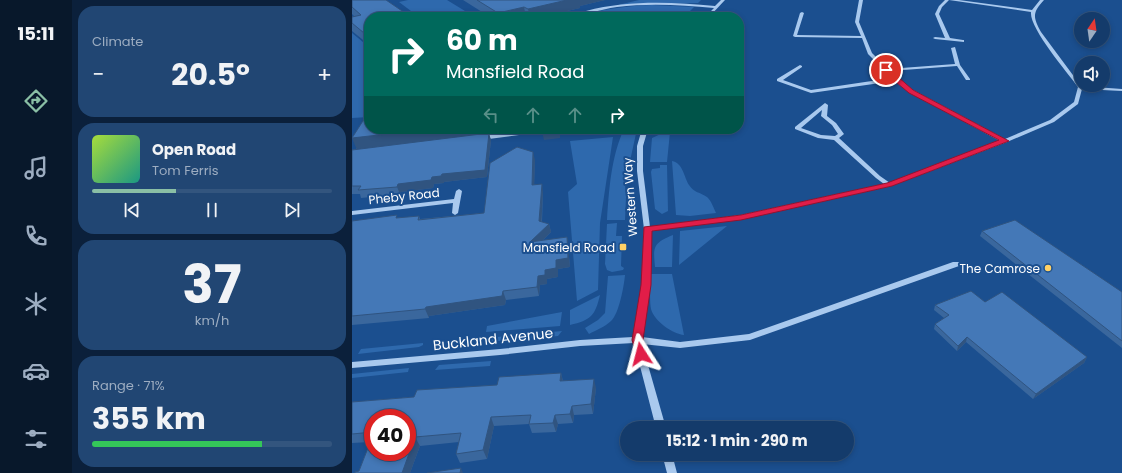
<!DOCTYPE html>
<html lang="en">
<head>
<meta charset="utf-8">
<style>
  body { margin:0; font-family:Poppins,sans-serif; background:#214673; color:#f1f3f6; height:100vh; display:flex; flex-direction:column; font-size:15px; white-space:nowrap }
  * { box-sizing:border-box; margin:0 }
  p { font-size:13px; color:#9dadc1 }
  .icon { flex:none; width:22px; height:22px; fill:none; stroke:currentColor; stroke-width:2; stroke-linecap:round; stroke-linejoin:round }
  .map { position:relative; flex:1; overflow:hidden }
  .drawer { display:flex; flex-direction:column; gap:6px; padding:6px; background:#0b203b; width:280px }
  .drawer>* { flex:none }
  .guide { position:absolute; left:12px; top:12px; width:380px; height:122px; border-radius:16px; box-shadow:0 2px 6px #0003,0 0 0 1px #33557e; background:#00695c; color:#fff; overflow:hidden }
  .needle { width:26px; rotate:13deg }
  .fabs { position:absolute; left:722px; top:12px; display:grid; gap:8px }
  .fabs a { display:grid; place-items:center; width:36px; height:36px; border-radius:50%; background:#143b6b; box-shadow:0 2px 6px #0003,0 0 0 1px #33557e; font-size:20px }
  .speed { position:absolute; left:12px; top:409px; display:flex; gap:8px; font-size:20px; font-weight:700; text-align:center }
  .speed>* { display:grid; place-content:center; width:52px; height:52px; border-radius:50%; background:#143b6b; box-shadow:0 2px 6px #0003,0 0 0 1px #33557e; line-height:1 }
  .speed .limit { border:6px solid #d22; background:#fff; color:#111 }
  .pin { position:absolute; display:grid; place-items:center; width:34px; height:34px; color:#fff; margin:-17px; border:2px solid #fff; border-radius:50%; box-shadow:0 1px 4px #0007 }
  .me { position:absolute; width:44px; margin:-22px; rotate:351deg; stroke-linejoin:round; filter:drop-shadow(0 0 3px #0008) }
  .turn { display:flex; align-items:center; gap:14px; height:84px; padding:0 16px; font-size:18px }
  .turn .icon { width:52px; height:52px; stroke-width:2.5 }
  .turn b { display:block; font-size:28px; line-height:34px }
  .lanes { display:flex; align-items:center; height:38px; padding:0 16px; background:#0003; justify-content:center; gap:20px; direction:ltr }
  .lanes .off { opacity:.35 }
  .big { font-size:30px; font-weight:700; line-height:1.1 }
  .drawer .widget { flex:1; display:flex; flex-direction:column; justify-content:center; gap:6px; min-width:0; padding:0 14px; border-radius:16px; background:#214673 }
  .drawer .dial { align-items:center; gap:0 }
  .dial b { font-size:52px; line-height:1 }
  .song { display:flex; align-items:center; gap:12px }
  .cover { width:48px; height:48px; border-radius:6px; background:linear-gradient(135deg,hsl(80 70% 55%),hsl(170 70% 35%)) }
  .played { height:4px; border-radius:2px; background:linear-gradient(90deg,#8abfa5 35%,#33557e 35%) }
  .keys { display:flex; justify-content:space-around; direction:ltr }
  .heat { display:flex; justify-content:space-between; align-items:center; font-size:22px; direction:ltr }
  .charge { height:6px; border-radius:3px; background:linear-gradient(90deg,#34c759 71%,#33557e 0) }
  .trip { position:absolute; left:268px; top:421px; width:234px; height:40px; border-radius:20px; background:#143b6b; box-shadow:0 2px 6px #0003,0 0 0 1px #33557e; font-weight:700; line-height:40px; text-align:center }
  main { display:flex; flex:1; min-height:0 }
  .dock { display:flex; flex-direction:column; width:72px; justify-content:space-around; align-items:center; background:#08182b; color:#9dadc1 }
  .dock .icon { width:28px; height:28px }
  .dock .active { color:#8abfa5 }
  .dock b { font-size:18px; color:#f1f3f6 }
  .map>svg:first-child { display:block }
  .green { fill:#2e69ad }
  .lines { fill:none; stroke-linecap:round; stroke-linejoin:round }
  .minor { fill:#a9c9ee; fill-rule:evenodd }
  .wall { fill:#3a679d; fill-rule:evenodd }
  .shaded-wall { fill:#305480 }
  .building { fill:#4478b7; stroke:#305480 }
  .route { fill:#e11d48; stroke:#92132f }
  .poi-dot { fill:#ffd166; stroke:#1b4f8f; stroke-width:1.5 }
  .labels { text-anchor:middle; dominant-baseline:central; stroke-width:4; stroke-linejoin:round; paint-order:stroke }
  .street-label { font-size:12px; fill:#fff; stroke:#1b4f8f }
  .poi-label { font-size:12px; fill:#fff; stroke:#1b4f8f; text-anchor:end }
  .near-street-label { font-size:14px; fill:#fff; stroke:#1b4f8f }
</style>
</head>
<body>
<main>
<nav class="dock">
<b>15:11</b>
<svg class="icon active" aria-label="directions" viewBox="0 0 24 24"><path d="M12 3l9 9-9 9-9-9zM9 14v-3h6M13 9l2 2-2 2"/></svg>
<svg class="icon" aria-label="music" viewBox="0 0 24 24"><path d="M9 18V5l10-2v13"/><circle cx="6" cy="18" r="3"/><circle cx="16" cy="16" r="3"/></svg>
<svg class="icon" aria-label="phone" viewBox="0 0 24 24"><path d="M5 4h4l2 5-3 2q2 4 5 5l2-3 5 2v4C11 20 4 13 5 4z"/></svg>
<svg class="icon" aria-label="climate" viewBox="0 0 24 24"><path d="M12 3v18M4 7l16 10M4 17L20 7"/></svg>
<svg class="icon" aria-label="car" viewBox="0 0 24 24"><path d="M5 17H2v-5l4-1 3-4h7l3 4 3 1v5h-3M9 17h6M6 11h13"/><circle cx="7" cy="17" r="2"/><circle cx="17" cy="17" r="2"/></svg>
<svg class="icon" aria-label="filters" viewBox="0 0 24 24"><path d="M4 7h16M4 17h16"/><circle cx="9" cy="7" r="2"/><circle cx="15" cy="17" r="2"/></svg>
</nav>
<section class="drawer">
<div class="widget"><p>Climate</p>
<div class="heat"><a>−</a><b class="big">20.5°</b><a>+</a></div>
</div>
<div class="widget">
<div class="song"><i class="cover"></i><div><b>Open Road</b><p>Tom Ferris</p></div></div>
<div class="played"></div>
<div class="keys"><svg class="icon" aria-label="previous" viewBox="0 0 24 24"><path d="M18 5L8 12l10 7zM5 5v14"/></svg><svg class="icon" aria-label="pause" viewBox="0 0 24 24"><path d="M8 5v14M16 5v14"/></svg><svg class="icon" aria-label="next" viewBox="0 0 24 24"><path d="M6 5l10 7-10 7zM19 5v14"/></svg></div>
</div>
<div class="widget dial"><b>37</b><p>km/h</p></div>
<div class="widget"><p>Range · 71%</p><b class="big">355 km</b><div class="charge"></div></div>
</section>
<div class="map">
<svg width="770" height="473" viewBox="0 0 770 473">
  <rect width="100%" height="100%" fill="#1b4f8f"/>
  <path class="green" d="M 56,0 L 95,0 L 113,11 L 86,17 L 67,17 L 47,2 Z
    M 287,0 L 349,0 L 346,3 L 266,5 Z
    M 300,5 L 342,7 L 332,17 L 219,17 C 246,10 272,6 300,5 Z
    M 0,33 L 17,47 L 17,117 L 0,118 Z
    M 272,129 L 285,129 L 273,184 L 274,197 L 273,220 L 255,220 C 257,190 259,157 272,129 Z
    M 313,132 L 318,132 L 315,162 L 298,162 L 300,138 Z
    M 261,137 L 248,223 L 246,290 L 225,301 L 216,192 L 225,184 L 218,141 Z
    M 320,161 C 331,163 332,177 337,185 C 342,193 348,192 355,197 C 359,200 362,209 364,213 L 338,216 L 324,215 Z
    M 308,165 L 315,165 L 316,211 L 310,214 L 303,209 L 299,172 L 300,169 L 308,168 Z
    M 265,223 L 264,236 L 270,236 L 269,266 L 272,268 L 271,270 L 260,272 L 255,270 L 253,264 L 255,224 Z
    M 375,226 L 327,265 L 328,231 Z
    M 321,235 L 320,267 L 303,267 C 301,247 301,243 321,235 Z
    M 298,274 L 320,274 L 332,335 C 321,334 302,321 299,309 C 297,298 299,286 298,274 Z
    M 273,275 C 272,286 267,314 259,321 C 253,327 244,330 237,334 L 233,328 L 246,320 L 253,313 L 256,276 Z
    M 248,295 C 243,316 239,320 218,325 L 218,310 Z
    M 210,312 L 208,326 L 134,332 L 135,326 Z
    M 210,331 L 206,336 L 135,342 L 135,338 Z
    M 71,343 L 71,345 L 67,347 L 6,354 L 9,349 Z
    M 139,361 L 138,366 L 83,370 L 87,365 Z
    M 57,368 L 56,372 L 0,378 L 0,374 Z"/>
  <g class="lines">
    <path class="minor" d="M 369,0 L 373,0 L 357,17 L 353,17 L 362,8 C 330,5 297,3 265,7 C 248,9 230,17 213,17 C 219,14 227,13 234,11 C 276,0 320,2 363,6 Z
      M 507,0 L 511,0 L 507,22 L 520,53 L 536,69 L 603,64 L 599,48 L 603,47 L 608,65 L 618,79 L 618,80 L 614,80 L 605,66 L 538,71 L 545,78 L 561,90 L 653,139 L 698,120 L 722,102 L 726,87 C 715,72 677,28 679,12 L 597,0 L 607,0 L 680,10 L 688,0 L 692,0 C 680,13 681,17 689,32 L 729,86 L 770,89 L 770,91 L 730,89 L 726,104 L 702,122 L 655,142 L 539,186 L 389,219 L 298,231 L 298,285 L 290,337 L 328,342 L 397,334 L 601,262 L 607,262 L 608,264 L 607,266 L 398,340 L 328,348 L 290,344 L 314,428 L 304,428 L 282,343 L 228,346 L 148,355 L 0,368 L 0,362 L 148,349 L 228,340 L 281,337 L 290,285 L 292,229 L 285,171 L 285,146 L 290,129 L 296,129 L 291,146 L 291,171 L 298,227 L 389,215 L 532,184 L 524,178 L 482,140 L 466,138 L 443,129 L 443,127 L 473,103 L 476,105 L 475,116 L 484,123 L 492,134 L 487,138 L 528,176 L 538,183 L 648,141 L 557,92 L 542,81 L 459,93 L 425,81 L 425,79 L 448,65 L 450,66 L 450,67 L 431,80 L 459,90 L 540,78 L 516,54 L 510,38 L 443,37 L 441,36 L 448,13 L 450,12 L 452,13 L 445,35 L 509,36 L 503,22 ZM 470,110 L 469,116 L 480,125 L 486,134 L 483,136 L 469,135 L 449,128 Z
      M 593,0 L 597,0 L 590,7 L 587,14 L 598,38 L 611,40 L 612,40 L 612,42 L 583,39 L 581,38 L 583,37 L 593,38 L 583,14 L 587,6 Z
      M 165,132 L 167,133 L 167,135 L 129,140 L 126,138 L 129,136 Z
      M 107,189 L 110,191 L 106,213 L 103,215 L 100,213 L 101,203 L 0,215 L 0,211 L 102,199 L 104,191 Z
      M 310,454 L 320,454 L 325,473 L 315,473 Z"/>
  </g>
  <path class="wall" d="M 0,0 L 59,17 L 16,44 L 0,31 L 0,17 L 3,17 L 0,14 Z
    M 111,0 L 253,0 L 228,6 L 228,8 L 189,17 L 138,17 Z
    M 17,129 L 140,129 L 139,134 L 137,134 L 139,140 L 135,177 L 92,182 L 92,183 L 82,184 L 81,188 L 49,192 L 48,194 L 9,198 L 8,194 L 0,194 L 0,150 L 4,149 Z
    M 183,160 L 182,185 L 191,192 L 190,222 L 197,224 L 199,232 L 191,240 L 216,245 L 218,267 L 206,269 L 206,277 L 195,279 L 195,284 L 188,285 L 187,296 L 154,300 L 153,305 L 77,316 L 77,318 L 0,325 L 0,221 L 46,218 L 67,216 L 68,219 L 132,213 Z
    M 630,231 L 770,292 L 770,348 L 628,236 Z
    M 633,302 L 735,357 L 732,363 L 681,399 L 614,342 L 605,351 L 582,329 L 583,324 L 592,318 L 582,310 L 583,305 Z
    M 209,373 L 211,381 L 244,388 L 241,414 L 222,415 L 221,423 L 206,424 L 204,432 L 180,433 L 177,424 L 142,426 L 135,459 L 108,463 L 104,454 L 107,442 L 68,446 L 58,473 L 3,473 L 7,471 L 18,442 L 0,443 L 0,402 L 62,397 L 145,385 ZM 21,418 L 55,452 L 21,452 Z"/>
  <path class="shaded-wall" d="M 215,0 L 253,0 L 228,6 L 228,8 L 189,17 L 178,17 L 176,9 Z
    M 172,7 L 174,17 L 147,17 L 146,13 Z
    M 17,32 L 17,44 L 16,44 L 12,33 Z
    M 79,129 L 140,129 L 139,134 L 137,134 L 139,140 L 135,177 L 92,182 L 92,183 L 82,184 L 81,188 L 49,192 L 48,194 L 45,187 L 5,150 L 0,138 Z
    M 206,129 L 208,129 L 208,138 L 192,140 L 190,132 Z
    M 181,152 L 183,160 L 182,193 L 180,185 Z
    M 190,184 L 191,192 L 189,230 L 187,221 Z
    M 197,224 L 199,232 L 180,251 L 178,242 Z
    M 215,237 L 216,245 L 218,267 L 206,269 L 206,277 L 195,279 L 195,284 L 188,285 L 187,296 L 185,287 L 186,276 L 204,260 Z
    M 151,291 L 154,300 L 153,305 L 77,316 L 77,318 L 73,309 L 74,307 Z
    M 615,337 L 614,342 L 605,351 L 606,346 Z
    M 735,357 L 732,363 L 681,399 L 684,394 Z
    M 209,373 L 211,382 L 208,381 Z
    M 242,379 L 244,388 L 241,414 L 239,404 Z
    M 220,406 L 222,415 L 221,423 L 218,414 Z
    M 203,415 L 206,424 L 204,432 L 201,423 Z
    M 139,417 L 142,426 L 135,459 L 131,450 Z
    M 63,437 L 68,446 L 58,473 L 50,473 Z
    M 109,468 L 111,473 L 108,473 Z"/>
  <path class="building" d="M 0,0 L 34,0 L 59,17 L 17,17 L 17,32 L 12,33 L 0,23 L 0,17 L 9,15 L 0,7 Z
    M 125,0 L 215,0 L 176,9 L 172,7 L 146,13 Z
    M 16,113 L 17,113 L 17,129 L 79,129 L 0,138 Z
    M 190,129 L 206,129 L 206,130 L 190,132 Z
    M 137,133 L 133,170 L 90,174 L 89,176 L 80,177 L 79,180 L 46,184 L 45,187 L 6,190 L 9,186 L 0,186 L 0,150 Z
    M 165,147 L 181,152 L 180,185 L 190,184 L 187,221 L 197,224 L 178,242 L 215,237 L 216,258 L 204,260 L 204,268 L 193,270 L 193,275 L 186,276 L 185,287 L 151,291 L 150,296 L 74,307 L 73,309 L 0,316 L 0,221 L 45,215 L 44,218 L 67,216 L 66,220 L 132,213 L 138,163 Z
    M 663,220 L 770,292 L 770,341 L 630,231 Z
    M 619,291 L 633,302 L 650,292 L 735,357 L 684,394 L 615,337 L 606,346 L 583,324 L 597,315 L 583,305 Z
    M 209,373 L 208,381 L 242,379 L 239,404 L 220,406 L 218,414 L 203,415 L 201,423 L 177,424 L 179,415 L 139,417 L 131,450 L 104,454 L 109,433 L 63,437 L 50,473 L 3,473 L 3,472 L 7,471 L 21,435 L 21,452 L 55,452 L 55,418 L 21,418 L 21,432 L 0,434 L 0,402 L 62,397 L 65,390 L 145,385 L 147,377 Z
    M 109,468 L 108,473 L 75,473 Z"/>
  <path class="route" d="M 532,69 L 537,69 L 561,90 L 657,141 L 540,186 L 389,220 L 300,231 L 299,285 L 291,340 L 295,354 L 293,357 L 289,359 L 285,357 L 280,340 L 289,285 L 292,227 L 389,215 L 535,183 L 647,140 L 557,93 L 532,72 Z"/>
  <g class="poi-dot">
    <rect x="267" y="243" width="8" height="8" rx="2"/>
    <circle cx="696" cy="268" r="4"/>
  </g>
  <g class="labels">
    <g class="street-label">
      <text transform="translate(52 196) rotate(-6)">Pheby Road</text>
      <text transform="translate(278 197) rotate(-94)">Western Way</text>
    </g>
    <g class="poi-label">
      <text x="263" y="247">Mansfield Road</text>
      <text x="688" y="268">The Camrose</text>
    </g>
    <g class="near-street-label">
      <text transform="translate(141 339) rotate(-6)">Buckland Avenue</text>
    </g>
  </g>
</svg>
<div class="fabs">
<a><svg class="needle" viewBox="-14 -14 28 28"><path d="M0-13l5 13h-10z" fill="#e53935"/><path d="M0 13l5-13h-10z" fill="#9dadc1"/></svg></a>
<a><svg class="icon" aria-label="sound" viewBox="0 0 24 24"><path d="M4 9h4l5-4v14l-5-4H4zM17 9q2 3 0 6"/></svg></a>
</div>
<div class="speed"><div class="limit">40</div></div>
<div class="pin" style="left:534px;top:70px;background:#d93025"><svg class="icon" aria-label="arrive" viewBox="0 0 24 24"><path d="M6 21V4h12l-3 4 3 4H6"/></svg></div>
<svg class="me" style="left:289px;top:354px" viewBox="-20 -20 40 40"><path d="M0-17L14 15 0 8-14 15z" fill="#e11d48" stroke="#fff" stroke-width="4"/></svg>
<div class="trip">15:12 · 1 min · 290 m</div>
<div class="guide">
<div class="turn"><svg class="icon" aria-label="right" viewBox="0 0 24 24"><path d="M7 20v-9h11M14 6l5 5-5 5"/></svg><div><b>60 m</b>Mansfield Road</div></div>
<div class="lanes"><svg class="icon off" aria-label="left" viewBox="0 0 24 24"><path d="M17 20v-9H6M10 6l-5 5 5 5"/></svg><svg class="icon off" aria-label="ahead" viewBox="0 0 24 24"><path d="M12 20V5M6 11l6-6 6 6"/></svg><svg class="icon off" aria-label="ahead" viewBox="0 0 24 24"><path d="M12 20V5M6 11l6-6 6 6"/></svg><svg class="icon" aria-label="right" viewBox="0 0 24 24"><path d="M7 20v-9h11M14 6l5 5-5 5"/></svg></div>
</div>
</div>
</main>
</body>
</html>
